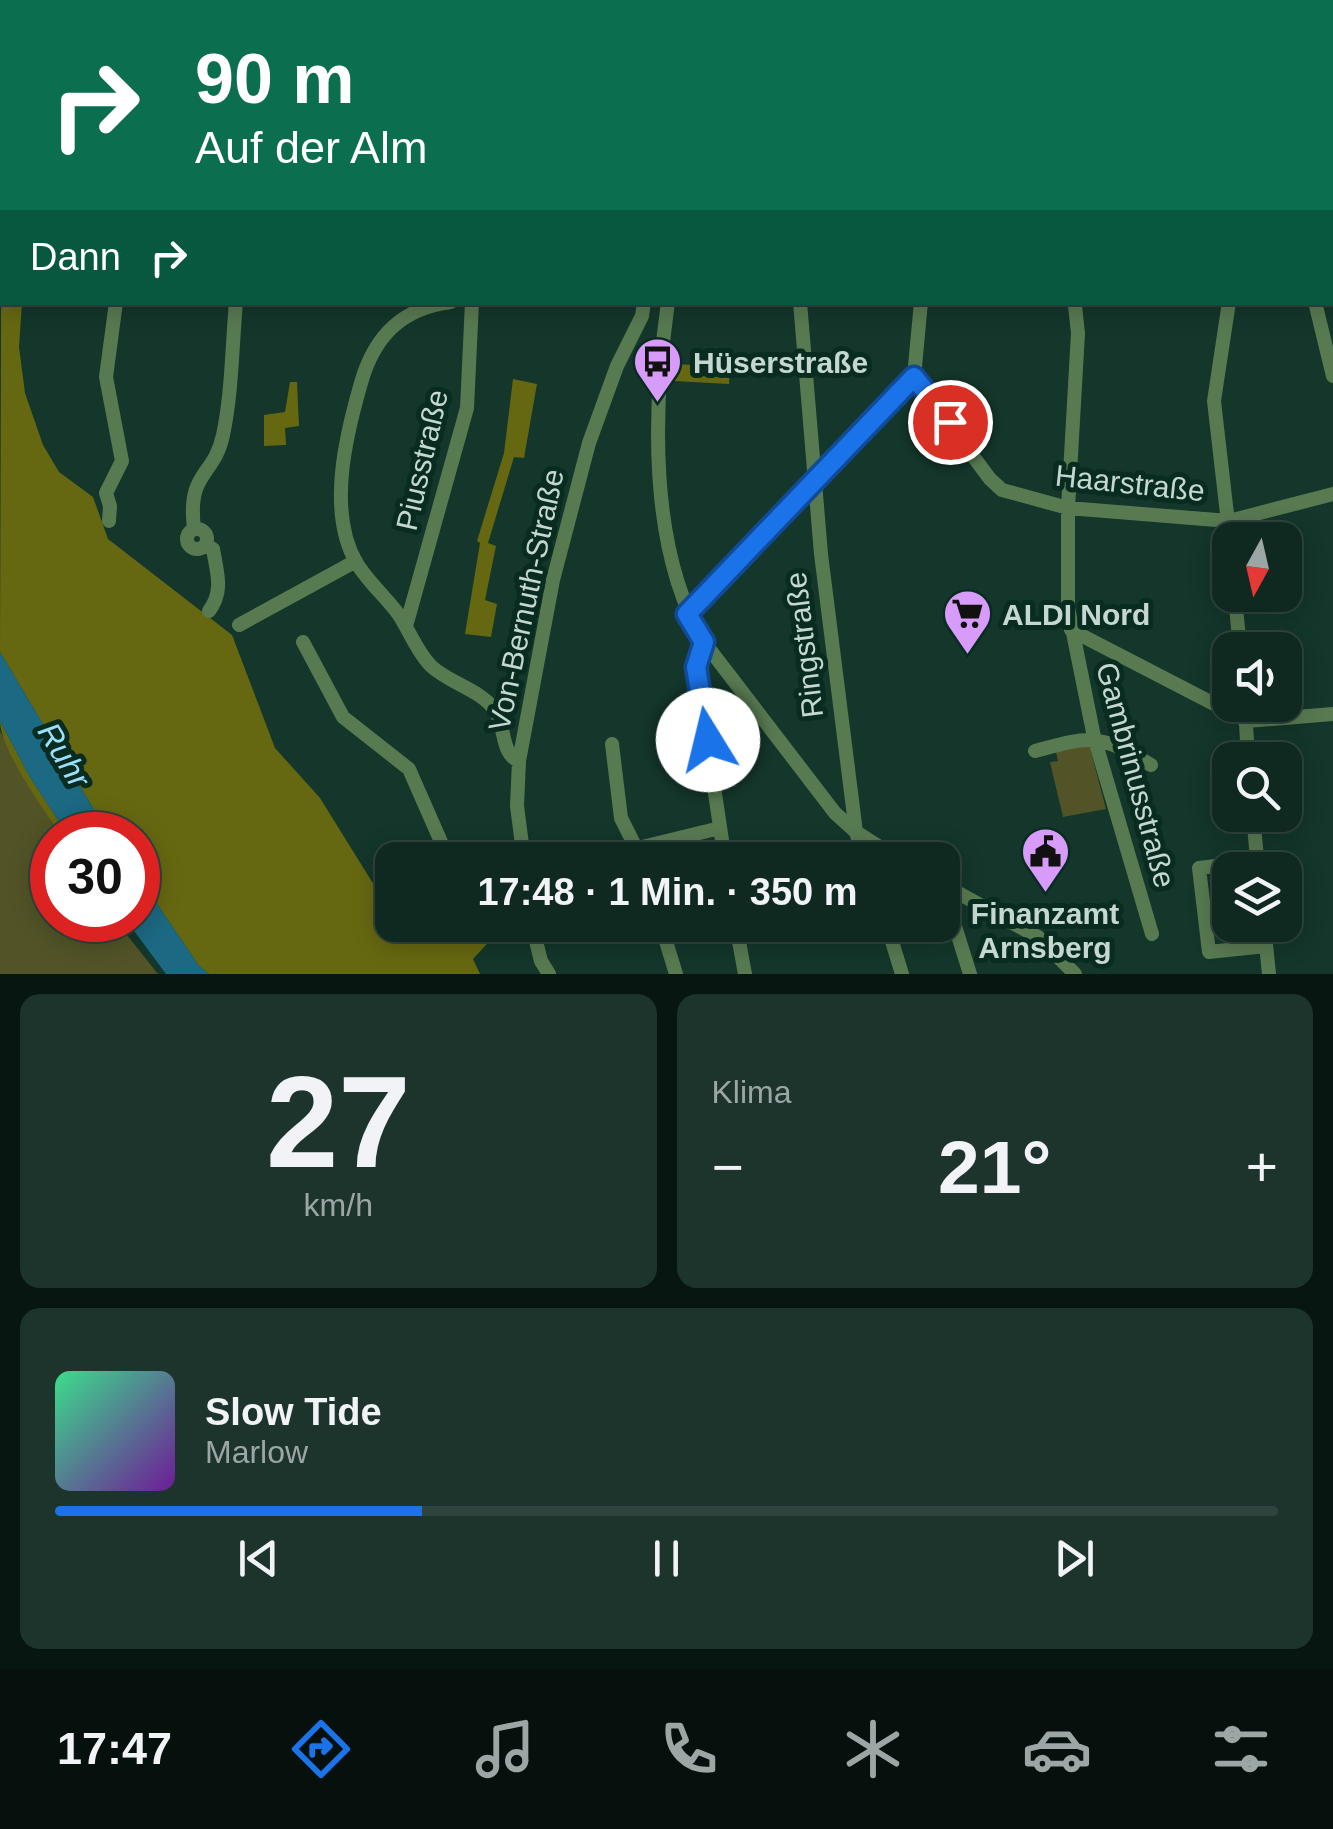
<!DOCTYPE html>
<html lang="de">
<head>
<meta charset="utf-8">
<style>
  body { margin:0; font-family:Arial,sans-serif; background:#1d342d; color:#f1f3f6; height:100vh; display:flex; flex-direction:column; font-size:38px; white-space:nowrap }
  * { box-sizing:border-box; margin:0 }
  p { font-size:32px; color:#9ba6a5 }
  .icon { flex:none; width:55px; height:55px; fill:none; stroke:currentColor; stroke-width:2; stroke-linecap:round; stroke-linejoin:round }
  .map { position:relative; height:974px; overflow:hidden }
  .drawer { display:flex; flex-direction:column; gap:20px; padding:20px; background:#081612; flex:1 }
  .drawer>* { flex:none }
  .top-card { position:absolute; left:0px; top:0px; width:1335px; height:305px; box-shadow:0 5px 25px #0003,0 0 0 2px #2f443e; background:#0b6e4f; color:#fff; overflow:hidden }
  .needle { width:65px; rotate:188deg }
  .buttons { position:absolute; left:1212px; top:522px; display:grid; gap:20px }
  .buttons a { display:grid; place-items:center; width:90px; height:90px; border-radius:20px; background:#0f2820; box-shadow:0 5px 25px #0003,0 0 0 2px #2f443e; font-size:50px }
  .speed { position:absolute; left:30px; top:812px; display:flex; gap:20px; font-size:50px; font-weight:700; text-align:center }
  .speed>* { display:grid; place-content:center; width:130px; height:130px; border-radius:50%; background:#0f2820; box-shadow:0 5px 25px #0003,0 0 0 2px #2f443e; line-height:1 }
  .speed .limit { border:15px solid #d22; background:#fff; color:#111 }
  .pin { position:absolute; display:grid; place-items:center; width:85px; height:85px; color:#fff; margin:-42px; border:5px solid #fff; border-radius:50%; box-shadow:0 2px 10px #0007 }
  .me { position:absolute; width:110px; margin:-55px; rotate:351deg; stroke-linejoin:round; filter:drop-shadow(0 0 8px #0008) }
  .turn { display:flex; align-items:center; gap:35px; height:210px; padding:0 30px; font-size:45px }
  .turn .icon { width:130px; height:130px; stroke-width:2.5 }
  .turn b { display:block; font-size:70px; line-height:85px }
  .then { display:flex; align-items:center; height:95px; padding:0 30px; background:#0003; gap:20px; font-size:38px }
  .big { font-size:75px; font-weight:800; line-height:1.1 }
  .drawer .card { flex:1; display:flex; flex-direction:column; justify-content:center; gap:15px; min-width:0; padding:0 35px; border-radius:20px; background:#1d342d }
  .drawer .dial { align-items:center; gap:0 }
  .dial b { font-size:130px; line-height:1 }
  .song { display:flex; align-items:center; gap:30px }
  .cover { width:120px; height:120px; border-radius:15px; background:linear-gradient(135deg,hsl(150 70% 55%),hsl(280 70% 35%)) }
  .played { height:10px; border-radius:5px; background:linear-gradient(90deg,#1a73e8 30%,#2f443e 30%) }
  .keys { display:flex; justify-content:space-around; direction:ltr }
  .heat { display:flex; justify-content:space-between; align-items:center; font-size:55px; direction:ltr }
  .drawer .tiles { flex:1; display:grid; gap:20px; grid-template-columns:1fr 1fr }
  .card:last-child { grid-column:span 2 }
  .trip { position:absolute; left:375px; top:842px; width:585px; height:100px; border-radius:20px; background:#0f2820; box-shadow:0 5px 25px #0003,0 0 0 2px #2f443e; font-weight:800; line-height:100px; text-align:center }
  .tab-bar { display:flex; height:160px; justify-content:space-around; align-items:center; background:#06100d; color:#9ba6a5 }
  .tab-bar .icon { width:70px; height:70px }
  .tab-bar .current { color:#1a73e8 }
  .tab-bar b { font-size:45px; color:#f1f3f6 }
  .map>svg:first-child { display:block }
  .green { fill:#525427 }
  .forest { fill:#666811 }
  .water { fill:#1c6983 }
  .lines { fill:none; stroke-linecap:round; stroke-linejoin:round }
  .stream { stroke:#1c6983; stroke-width:2.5 }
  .minor { stroke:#587a51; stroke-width:14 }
  .rail-casing { stroke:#aec2ba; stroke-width:6 }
  .rail { stroke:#092c21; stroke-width:2.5; stroke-dasharray:8; stroke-linecap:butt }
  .route-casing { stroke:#114b97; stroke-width:25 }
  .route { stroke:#1a73e8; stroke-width:18 }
  .labels { text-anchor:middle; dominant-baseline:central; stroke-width:10; stroke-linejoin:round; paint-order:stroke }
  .poi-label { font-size:30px; font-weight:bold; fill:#c5d7d0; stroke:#092c21; text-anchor:start }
  .street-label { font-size:30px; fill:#c5d7d0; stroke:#092c21 }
  .water-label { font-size:32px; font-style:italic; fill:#9adffc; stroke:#092c21 }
</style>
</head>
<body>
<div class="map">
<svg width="1333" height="974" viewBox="0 0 1333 974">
  <rect width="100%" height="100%" fill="#14362b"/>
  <path class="green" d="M 0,731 L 27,782 L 61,835 L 52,835 L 52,920 L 115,920 L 158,974 L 0,974 Z
    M 1089,744 L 1106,809 L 1063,817 L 1050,762 L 1058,761 L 1056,752 Z"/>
  <path class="forest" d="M 2,7 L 2,302 L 22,303 L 19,347 L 25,393 L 43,445 L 59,472 L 93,497 L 108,539 L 232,635 L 275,748 L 320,798 L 392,914 L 392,925 L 510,925 L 498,932 L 473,959 L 480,974 L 209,974 L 199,966 L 138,876 L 138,835 L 109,835 L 0,652 Z
    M 675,364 L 730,367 L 729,384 L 674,381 Z
    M 513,379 L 537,384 L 524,458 L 514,457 L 488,543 L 496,546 L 485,600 L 497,604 L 491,637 L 465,634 L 480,543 L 477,541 L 504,453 Z
    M 290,382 L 297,382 L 299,426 L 285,428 L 286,445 L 264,446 L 264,415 L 285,412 Z
    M 0,721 L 30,777 L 68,835 L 61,835 C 44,810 0,749 0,721 Z"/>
  <path class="water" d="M 0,652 L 109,835 L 68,835 L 30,777 L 0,721 Z
    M 138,876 L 199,966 L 209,974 L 166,974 L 126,920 L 138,920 Z"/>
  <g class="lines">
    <path class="stream" d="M 34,2 L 35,0
      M 0,42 L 2,40"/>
    <path class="minor" d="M 89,0 L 90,2
      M 405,0 L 418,2
      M 523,0 L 525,2
      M 889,0 L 890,2
      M 997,0 L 1000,2
      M 1132,0 L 1135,2
      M 194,2 L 195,0
      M 263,2 L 263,0
      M 377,2 L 377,0
      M 478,2 L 482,0
      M 506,2 L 512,0
      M 573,2 L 574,0
      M 804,2 L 804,0
      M 941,2 L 941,0
      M 1332,223 L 1333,223
      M 451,302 C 401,308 374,337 361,383 C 346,435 327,511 356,562 C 367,581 386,597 399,615 C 410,632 417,652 431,666 C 449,683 479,689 494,709 C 506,724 500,754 519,761
      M 668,302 C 653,408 648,548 704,642 L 835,813 L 856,832 L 900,860
      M 800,302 L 821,554 L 856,832 L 865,860
      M 1229,302 L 1214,401 L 1230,540
      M 1315,302 L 1333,376
      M 1075,306 L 1078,333 L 1068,508 L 1068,608 L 1094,737 L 1152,934
      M 914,377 L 990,479 L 1002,490 L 1068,508 L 1229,521 L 1333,494
      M 109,521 L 110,506 L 106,493 L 122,461 L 106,377 L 116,302
      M187 539a10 10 0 1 1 20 0a10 10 0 1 1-20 0Z
      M 194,529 C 187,470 214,478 223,435 C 232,393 232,346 236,302
      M 205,545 L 213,549 C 217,573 224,591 209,611
      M 1235,595 L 1240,650
      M 687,614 L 914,377 L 921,302
      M 239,625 L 356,561
      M 406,626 L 467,408 L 472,302
      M 1071,630 L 1247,721 L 1333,714
      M 303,642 L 343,717 L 409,769 L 449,860
      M 704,642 L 696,667 L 725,860
      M 1245,705 L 1248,760
      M 612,744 L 621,818 L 642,860
      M 1035,751 C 1093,735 1099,734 1151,765
      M 1253,815 L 1258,869
      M 638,848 L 720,828
      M 524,860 L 517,806 L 519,761 L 553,580 L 589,443 L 617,366 L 642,316 L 644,302
      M 1257,861 L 1199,868 L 1209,952 L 1266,946
      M 942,884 L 1038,937 L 1075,974
      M 950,888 L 949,907 L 970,974
      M 532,925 L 541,961 L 549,974
      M 661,925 L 676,974
      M 736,925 L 745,974
      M 887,925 L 902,974
      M 1264,925 L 1269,974"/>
    <defs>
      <path id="rail" d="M 1256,0 L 1256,2
        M 1279,0 L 1280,2
        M 1332,46 L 1333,46"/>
    </defs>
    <use href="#rail" class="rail-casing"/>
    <use href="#rail" class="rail"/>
  </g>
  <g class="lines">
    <defs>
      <path id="route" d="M 708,740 L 696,667 L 704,642 L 687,614 L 914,377 L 950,422"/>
    </defs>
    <use href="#route" class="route-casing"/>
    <use href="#route" class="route"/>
  </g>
  <defs>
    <symbol id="bus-pin" viewBox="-11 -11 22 30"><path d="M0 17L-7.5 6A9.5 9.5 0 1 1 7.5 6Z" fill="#d79bf9" stroke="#092c21"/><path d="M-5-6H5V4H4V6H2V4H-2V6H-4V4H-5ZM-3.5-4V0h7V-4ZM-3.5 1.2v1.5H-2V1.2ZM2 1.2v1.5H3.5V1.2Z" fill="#111"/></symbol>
    <symbol id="supermarket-pin" viewBox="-11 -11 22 30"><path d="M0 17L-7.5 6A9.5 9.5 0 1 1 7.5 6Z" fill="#d79bf9" stroke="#092c21"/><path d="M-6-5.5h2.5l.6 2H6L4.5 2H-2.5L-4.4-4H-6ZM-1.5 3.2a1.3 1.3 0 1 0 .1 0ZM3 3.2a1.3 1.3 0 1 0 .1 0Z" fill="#111"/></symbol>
    <symbol id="civic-pin" viewBox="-11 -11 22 30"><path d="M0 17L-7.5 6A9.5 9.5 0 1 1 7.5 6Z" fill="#d79bf9" stroke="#092c21"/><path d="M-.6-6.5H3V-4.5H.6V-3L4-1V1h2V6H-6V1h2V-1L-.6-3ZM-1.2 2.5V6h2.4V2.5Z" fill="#111"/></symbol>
  </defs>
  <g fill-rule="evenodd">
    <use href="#bus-pin" x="630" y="334" width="55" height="75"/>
    <use href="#supermarket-pin" x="940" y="586" width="55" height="75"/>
    <use href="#civic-pin" x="1018" y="824" width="55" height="75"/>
  </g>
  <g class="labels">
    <g class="poi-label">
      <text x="693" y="362">Hüserstraße</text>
      <text x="1002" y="614">ALDI Nord</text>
      <text x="1045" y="913" text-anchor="middle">Finanzamt<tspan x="1045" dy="34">Arnsberg</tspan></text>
    </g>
    <g class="street-label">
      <text transform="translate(422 460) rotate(-77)">Piusstraße</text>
      <text transform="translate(1130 483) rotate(6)">Haarstraße</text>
      <text transform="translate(526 600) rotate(-78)">Von-Bernuth-Straße</text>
      <text transform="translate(804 645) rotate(-97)">Ringstraße</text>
      <text transform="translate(1136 775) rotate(75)">Gambrinusstraße</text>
    </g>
    <g class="water-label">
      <text transform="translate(64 755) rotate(59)">Ruhr</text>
    </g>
  </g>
</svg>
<div class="buttons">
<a><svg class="needle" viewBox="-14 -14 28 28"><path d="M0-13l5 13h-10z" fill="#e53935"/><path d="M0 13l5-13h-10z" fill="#9ba6a5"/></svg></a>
<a><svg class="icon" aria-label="sound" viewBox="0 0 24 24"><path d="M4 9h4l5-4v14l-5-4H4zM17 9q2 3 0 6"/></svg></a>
<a><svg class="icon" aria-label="search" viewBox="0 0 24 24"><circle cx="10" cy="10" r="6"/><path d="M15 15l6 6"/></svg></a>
<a><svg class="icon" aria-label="layers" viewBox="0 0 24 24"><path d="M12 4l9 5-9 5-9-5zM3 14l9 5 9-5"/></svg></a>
</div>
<div class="speed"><div class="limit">30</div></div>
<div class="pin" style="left:950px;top:422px;background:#d93025"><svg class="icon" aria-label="arrive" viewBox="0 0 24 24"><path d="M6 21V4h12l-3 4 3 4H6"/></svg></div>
<svg class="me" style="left:708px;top:740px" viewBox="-20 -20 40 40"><circle r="19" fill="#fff"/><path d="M0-13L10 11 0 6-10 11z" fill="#1a73e8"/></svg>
<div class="trip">17:48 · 1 Min. · 350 m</div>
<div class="top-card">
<div class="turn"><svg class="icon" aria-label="right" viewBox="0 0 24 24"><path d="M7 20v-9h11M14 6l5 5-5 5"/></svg><div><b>90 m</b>Auf der Alm</div></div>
<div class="then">Dann<svg class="icon" aria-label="right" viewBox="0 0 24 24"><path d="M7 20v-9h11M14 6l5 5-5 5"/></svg></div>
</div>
</div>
<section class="drawer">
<div class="tiles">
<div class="card dial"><b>27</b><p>km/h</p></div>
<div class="card"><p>Klima</p>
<div class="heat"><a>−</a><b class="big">21°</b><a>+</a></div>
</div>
<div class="card">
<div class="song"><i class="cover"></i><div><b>Slow Tide</b><p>Marlow</p></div></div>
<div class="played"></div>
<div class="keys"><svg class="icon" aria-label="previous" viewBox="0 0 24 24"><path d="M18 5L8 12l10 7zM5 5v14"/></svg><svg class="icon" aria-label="pause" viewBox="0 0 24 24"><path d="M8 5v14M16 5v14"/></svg><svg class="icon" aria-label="next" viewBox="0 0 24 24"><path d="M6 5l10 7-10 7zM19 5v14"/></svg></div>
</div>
</div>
</section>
<nav class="tab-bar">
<b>17:47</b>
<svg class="icon current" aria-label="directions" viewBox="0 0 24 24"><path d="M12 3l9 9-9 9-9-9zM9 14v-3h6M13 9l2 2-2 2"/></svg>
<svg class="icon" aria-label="music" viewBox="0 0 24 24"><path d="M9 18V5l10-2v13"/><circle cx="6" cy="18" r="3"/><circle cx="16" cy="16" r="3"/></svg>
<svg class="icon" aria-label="phone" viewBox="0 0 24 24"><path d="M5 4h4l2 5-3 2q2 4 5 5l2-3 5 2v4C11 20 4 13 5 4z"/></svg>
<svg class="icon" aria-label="climate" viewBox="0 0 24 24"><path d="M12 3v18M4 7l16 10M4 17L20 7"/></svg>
<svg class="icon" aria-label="car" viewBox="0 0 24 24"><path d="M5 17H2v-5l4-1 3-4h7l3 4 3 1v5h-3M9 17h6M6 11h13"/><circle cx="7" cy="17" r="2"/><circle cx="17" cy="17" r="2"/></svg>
<svg class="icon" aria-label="filters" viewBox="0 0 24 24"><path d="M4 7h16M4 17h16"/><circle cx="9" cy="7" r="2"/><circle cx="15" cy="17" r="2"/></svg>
</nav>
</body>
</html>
